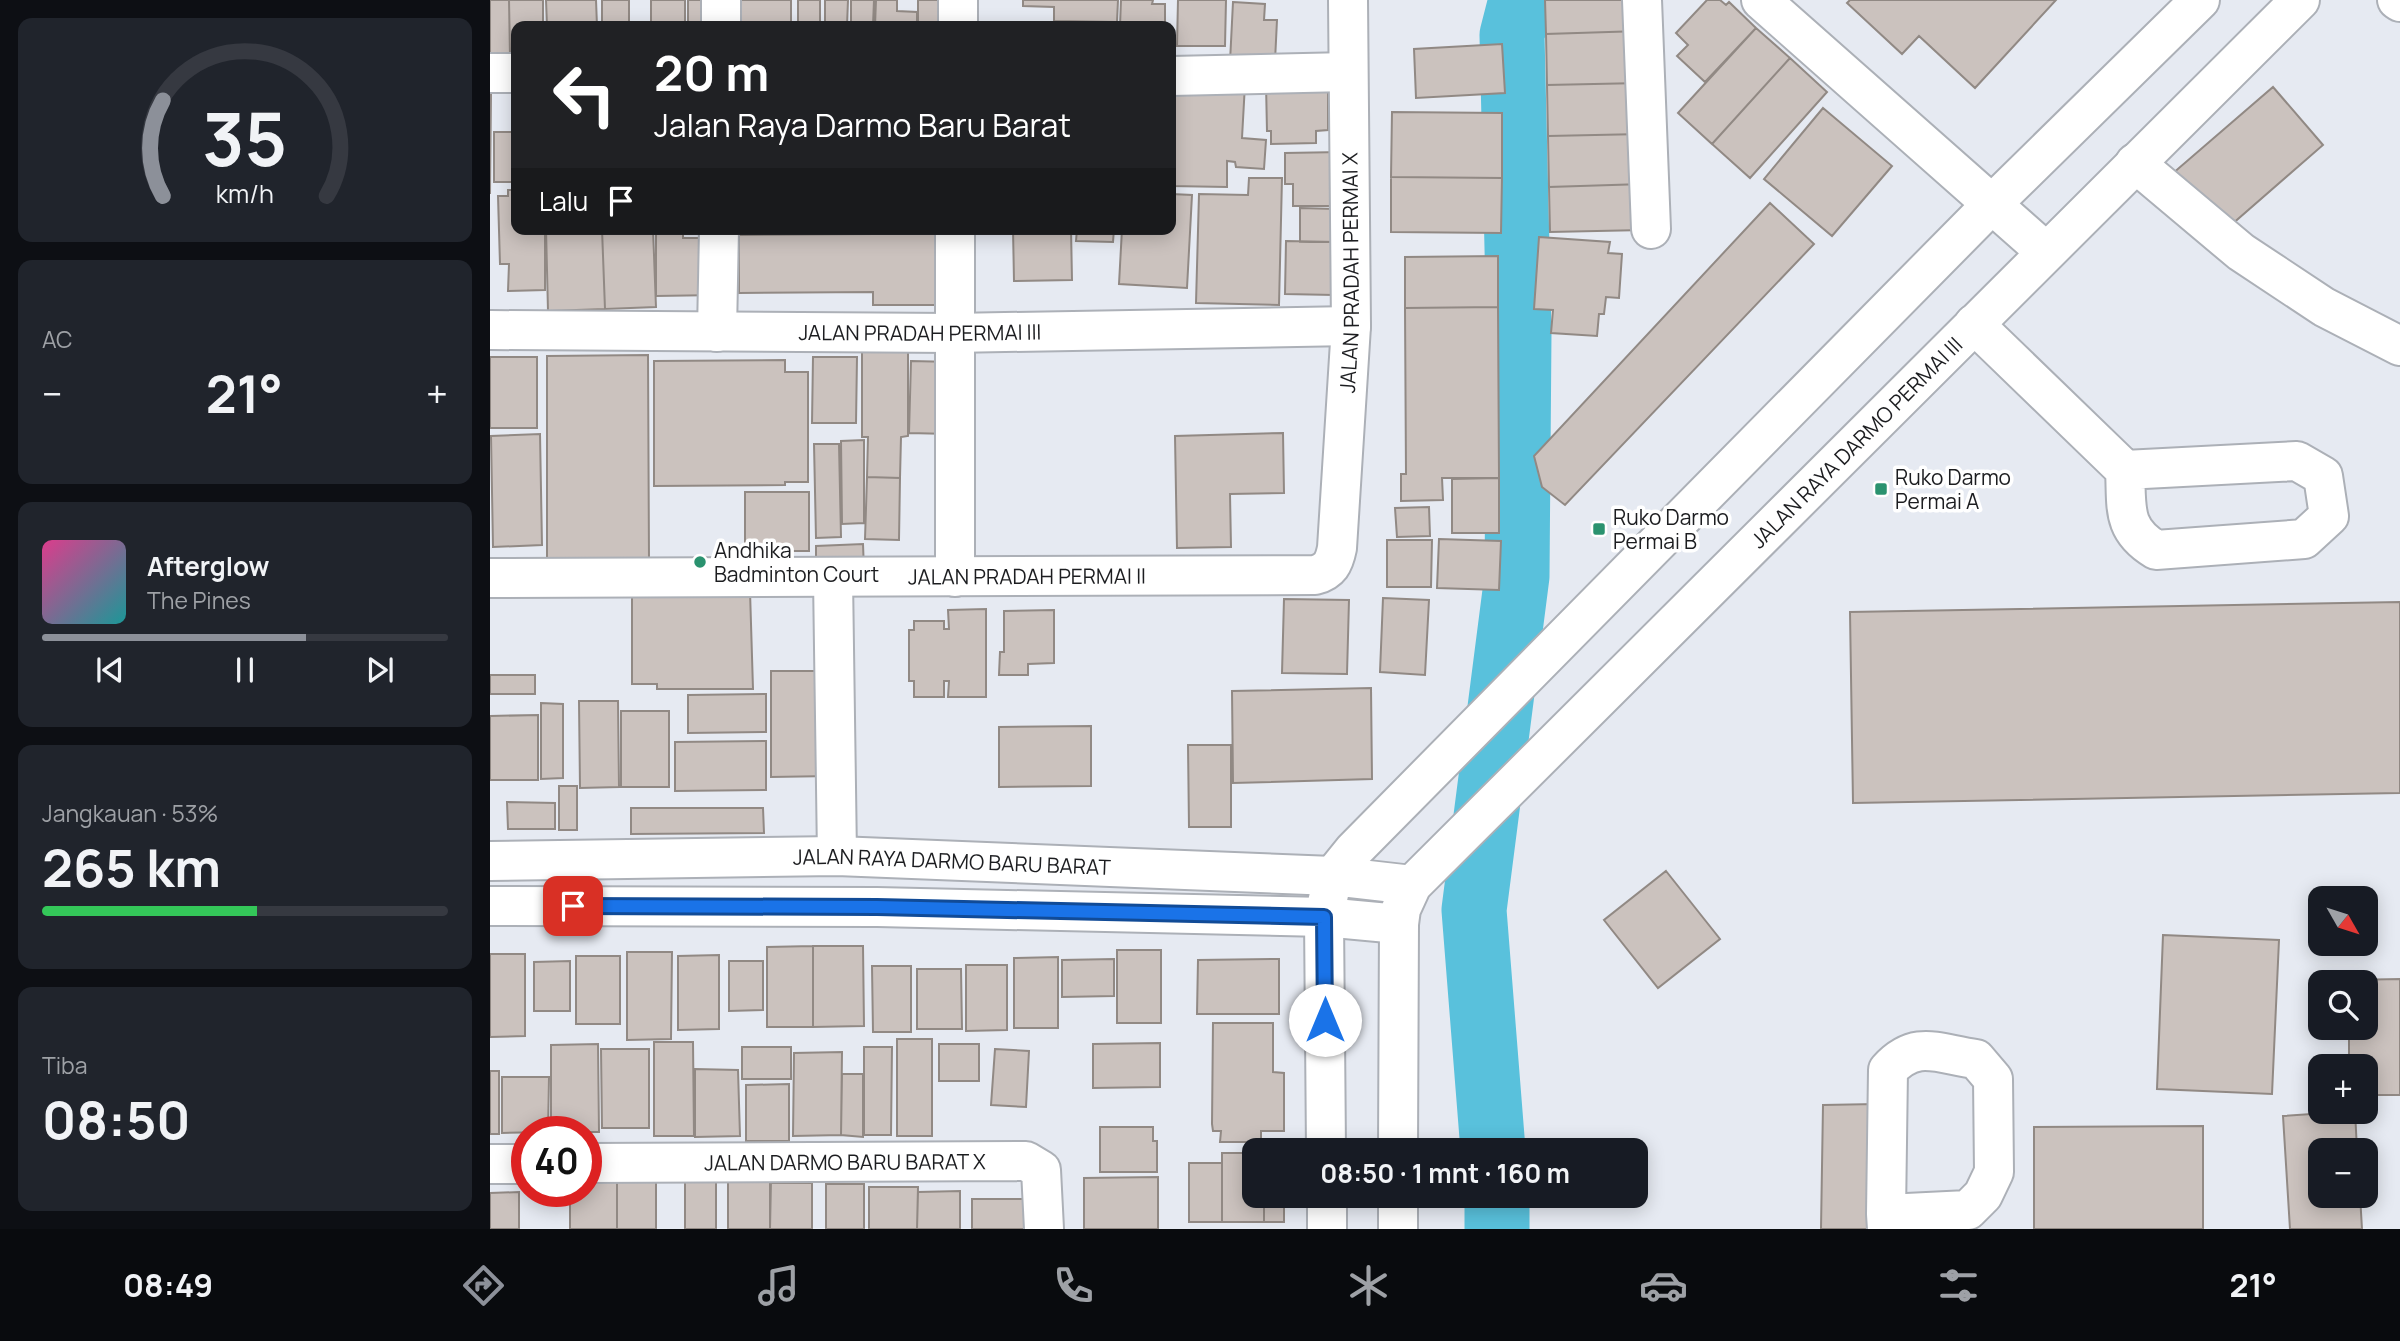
<!DOCTYPE html>
<html lang="id">
<head>
<meta charset="utf-8">
<style>
  body { margin:0; font-family:Manrope,sans-serif; background:#20242c; color:#f1f3f6; height:100vh; display:flex; flex-direction:column; font-size:26px; white-space:nowrap }
  * { box-sizing:border-box; margin:0 }
  p { font-size:23px; color:#9ea1a6 }
  .icon { flex:none; width:38px; height:38px; fill:none; stroke:currentColor; stroke-width:2; stroke-linecap:round; stroke-linejoin:round }
  .map { position:relative; flex:1; overflow:hidden }
  .sheet { display:flex; flex-direction:column; gap:18px; padding:18px; background:#0d0f14; width:490px }
  .sheet>* { flex:none }
  .hud { position:absolute; left:21px; top:21px; width:665px; height:214px; border-radius:14px; box-shadow:0 4px 18px #0003; background:#202124; color:#fff; overflow:hidden }
  .needle { width:46px; rotate:129deg }
  .fabs { position:absolute; left:1818px; top:886px; display:grid; gap:14px }
  .fabs a { display:grid; place-items:center; width:70px; height:70px; border-radius:14px; background:#171b24; box-shadow:0 4px 18px #0003; font-size:35px }
  .speed { position:absolute; left:21px; top:1116px; display:flex; gap:14px; font-size:35px; font-weight:700; text-align:center }
  .speed>* { display:grid; place-content:center; width:91px; height:91px; border-radius:50%; background:#171b24; box-shadow:0 4px 18px #0003; line-height:1 }
  .speed .limit { border:10px solid #d22; background:#fff; color:#111 }
  .pin { position:absolute; display:grid; place-items:center; width:60px; height:60px; color:#fff; margin:-30px; border-radius:14px; box-shadow:0 4px 10px #0006 }
  .me { position:absolute; width:77px; margin:-38px; rotate:0deg; stroke-linejoin:round; filter:drop-shadow(0 0 5px #0008) }
  .turn { display:flex; align-items:center; gap:24px; height:147px; padding:0 28px; font-size:32px }
  .turn .icon { width:91px; height:91px; stroke-width:2.5 }
  .turn b { display:block; font-size:49px; line-height:60px }
  .then { display:flex; align-items:center; height:66px; padding:0 28px; background:#0003; gap:14px; font-size:26px }
  .big { font-size:52px; font-weight:700; line-height:1.1 }
  .sheet .card { flex:1; display:flex; flex-direction:column; justify-content:center; gap:10px; min-width:0; padding:0 24px; border-radius:14px; background:#20242c }
  .sheet .dial { align-items:center; gap:0 }
  .dial svg { height:182px; overflow:visible; fill:none; stroke:#363941; stroke-width:7; stroke-linecap:round; text-anchor:middle }
  .dial text { fill:#f1f3f6; stroke:none }
  .song { display:flex; align-items:center; gap:21px }
  .cover { width:84px; height:84px; border-radius:10px; background:linear-gradient(135deg,hsl(330 70% 55%),hsl(180 70% 35%)) }
  .played { height:7px; border-radius:4px; background:linear-gradient(90deg,#8c9099 65%,#363941 65%) }
  .keys { display:flex; justify-content:space-around; direction:ltr }
  .heat { display:flex; justify-content:space-between; align-items:center; font-size:38px; direction:ltr }
  .charge { height:10px; border-radius:5px; background:linear-gradient(90deg,#34c759 53%,#363941 0) }
  .trip { position:absolute; left:752px; top:1138px; width:406px; height:70px; border-radius:14px; background:#171b24; box-shadow:0 4px 18px #0003; font-weight:700; line-height:70px; text-align:center }
  .dock { display:flex; height:112px; justify-content:space-around; align-items:center; background:#090b0e; color:#9ea1a6 }
  .dock .icon { width:49px; height:49px }
  .dock .on { color:#8c9099 }
  .dock b { font-size:32px; color:#f1f3f6 }
  main { display:flex; flex:1; min-height:0 }
  .map>svg:first-child { display:block }
  .lines { fill:none; stroke-linecap:round; stroke-linejoin:round }
  .river { stroke:#59c1dc; stroke-width:65 }
  .building { fill:#cbc2be; stroke:#918984; stroke-width:2 }
  .minor-casing { stroke:#acb0b7; stroke-width:42 }
  .major-casing { stroke:#acb0b7; stroke-width:42 }
  .minor { stroke:#fff; stroke-width:38 }
  .major { stroke:#fff; stroke-width:38 }
  .route-casing { stroke:#114b97; stroke-width:18 }
  .route { stroke:#1a73e8; stroke-width:12 }
  .poi-dot { fill:#2a926f; stroke:#fff; stroke-width:2.5 }
  .labels { text-anchor:middle; dominant-baseline:central; stroke-width:7; stroke-linejoin:round; paint-order:stroke }
  .street-label { font-size:21px; fill:#1c1d20; stroke:#fff }
  .poi-label { font-size:21px; fill:#1c1d20; stroke:#fff; text-anchor:start }
</style>
</head>
<body>
<main>
<section class="sheet">
<div class="card dial"><svg viewBox="0 0 100 80">
<path d="M14 69A42 42 0 1 1 86 69"/>
<path d="M14 69A42 42 0 0 1 14 27" stroke="#8c9099"/>
<text x="50" y="56" font-size="32" font-weight="700">35</text>
<text x="50" y="72" font-size="11">km/h</text>
</svg></div>
<div class="card"><p>AC</p>
<div class="heat"><a>−</a><b class="big">21°</b><a>+</a></div>
</div>
<div class="card">
<div class="song"><i class="cover"></i><div><b>Afterglow</b><p>The Pines</p></div></div>
<div class="played"></div>
<div class="keys"><svg class="icon" aria-label="previous" viewBox="0 0 24 24"><path d="M18 5L8 12l10 7zM5 5v14"/></svg><svg class="icon" aria-label="pause" viewBox="0 0 24 24"><path d="M8 5v14M16 5v14"/></svg><svg class="icon" aria-label="next" viewBox="0 0 24 24"><path d="M6 5l10 7-10 7zM19 5v14"/></svg></div>
</div>
<div class="card"><p>Jangkauan · 53%</p><b class="big">265 km</b><div class="charge"></div></div>
<div class="card"><p>Tiba</p><b class="big">08:50</b></div>
</section>
<div class="map">
<svg width="1910" height="1229" viewBox="0 0 1910 1229">
  <rect width="100%" height="100%" fill="#e6eaf2"/>
  <g class="lines">
    <path class="river" d="M 1003,1150 L 984,910 L 1027,576 L 1029,333 L 1022,35 L 1031,0
      M 1007,1195 L 1007,1229"/>
  </g>
  <path class="building" d="M 0,0 L 19,0 L 20,56 L 0,56 Z
    M 19,0 L 53,0 L 53,26 L 26,26 L 26,55 L 20,56 Z
    M 56,0 L 106,0 L 107,26 L 57,26 Z
    M 112,0 L 139,0 L 139,26 L 112,26 Z
    M 161,0 L 195,0 L 195,26 L 161,26 Z
    M 198,0 L 229,0 L 229,26 L 198,26 Z
    M 247,0 L 301,0 L 301,26 L 247,26 Z
    M 308,0 L 330,0 L 330,26 L 308,26 Z
    M 335,0 L 358,0 L 357,26 L 335,26 Z
    M 361,0 L 384,0 L 383,26 L 361,26 Z
    M 386,0 L 407,0 L 407,11 L 427,12 L 427,26 L 385,26 Z
    M 428,0 L 467,0 L 467,26 L 428,26 Z
    M 533,0 L 628,0 L 627,22 L 564,21 L 564,7 L 533,6 Z
    M 631,0 L 663,0 L 662,4 L 675,4 L 675,26 L 630,26 Z
    M 688,0 L 736,0 L 735,46 L 687,46 Z
    M 1055,0 L 1149,0 L 1150,31 L 1056,34 Z
    M 1217,0 L 1230,0 L 1236,5 L 1239,2 L 1266,28 L 1215,82 L 1187,56 L 1198,45 L 1186,33 Z
    M 1360,0 L 1566,0 L 1485,88 L 1429,36 L 1412,54 L 1357,3 Z
    M 743,2 L 775,4 L 774,20 L 787,20 L 785,61 L 740,62 Z
    M 1266,28 L 1300,58 L 1222,144 L 1188,113 Z
    M 1150,31 L 1151,83 L 1057,85 L 1056,34 Z
    M 1012,44 L 1015,93 L 926,98 L 924,49 Z
    M 1300,58 L 1337,92 L 1260,178 L 1222,144 Z
    M 681,79 L 755,84 L 752,138 L 776,140 L 774,169 L 746,167 L 745,162 L 737,161 L 737,187 L 681,186 Z
    M 1151,83 L 1152,134 L 1058,136 L 1057,85 Z
    M 776,84 L 838,84 L 838,130 L 826,131 L 826,143 L 781,144 L 781,131 L 777,131 Z
    M 1783,87 L 1833,145 L 1733,232 L 1682,174 Z
    M 0,94 L 1,94 L 0,194 Z
    M 1333,108 L 1402,166 L 1342,236 L 1274,179 Z
    M 902,112 L 1012,113 L 1012,178 L 901,177 Z
    M 4,132 L 26,132 L 26,182 L 4,182 Z
    M 1152,134 L 1153,184 L 1059,187 L 1058,136 Z
    M 852,152 L 842,206 L 803,206 L 803,184 L 795,184 L 795,153 Z
    M 901,177 L 1012,178 L 1011,233 L 901,232 Z
    M 759,178 L 792,178 L 789,305 L 706,303 L 709,194 L 758,195 Z
    M 1153,184 L 1154,230 L 1060,232 L 1059,187 Z
    M 18,190 L 26,190 L 26,229 L 55,229 L 55,290 L 18,291 L 19,264 L 10,264 L 8,196 L 18,196 Z
    M 681,194 L 702,195 L 697,288 L 629,284 L 632,229 L 681,229 Z
    M 1280,203 L 1324,244 L 1075,505 L 1052,487 L 1044,456 Z
    M 810,208 L 846,209 L 845,242 L 810,242 Z
    M 56,229 L 112,229 L 115,309 L 58,311 Z
    M 112,229 L 163,229 L 166,307 L 115,309 Z
    M 166,229 L 193,229 L 193,238 L 228,238 L 228,295 L 166,296 Z
    M 384,229 L 446,229 L 445,305 L 383,305 L 383,292 L 249,293 L 249,235 L 384,234 Z
    M 523,229 L 581,229 L 582,280 L 524,281 Z
    M 587,229 L 624,229 L 623,242 L 586,241 Z
    M 1049,237 L 1120,242 L 1118,253 L 1132,254 L 1129,298 L 1116,297 L 1114,314 L 1109,314 L 1107,336 L 1061,333 L 1063,310 L 1044,309 Z
    M 796,241 L 845,242 L 844,295 L 795,294 Z
    M 1008,256 L 1008,307 L 915,308 L 915,257 Z
    M 1008,307 L 1009,478 L 952,478 L 953,500 L 911,501 L 911,474 L 916,474 L 915,308 Z
    M 372,346 L 418,346 L 418,436 L 411,437 L 410,478 L 377,477 L 378,437 L 372,437 Z
    M 158,355 L 159,560 L 57,561 L 57,356 Z
    M 0,357 L 47,357 L 47,428 L 0,428 Z
    M 323,357 L 367,357 L 366,423 L 322,423 Z
    M 295,360 L 295,372 L 318,372 L 318,482 L 295,482 L 295,485 L 164,486 L 164,361 Z
    M 421,361 L 463,362 L 460,434 L 419,433 Z
    M 793,433 L 794,493 L 740,494 L 741,547 L 687,548 L 685,436 Z
    M 50,434 L 52,545 L 3,547 L 1,436 Z
    M 374,440 L 374,523 L 352,524 L 351,441 Z
    M 324,444 L 349,444 L 351,537 L 326,538 Z
    M 377,477 L 410,478 L 409,540 L 375,539 Z
    M 1009,478 L 1009,533 L 962,533 L 962,479 Z
    M 255,492 L 319,492 L 319,551 L 255,551 Z
    M 939,507 L 940,536 L 907,537 L 905,508 Z
    M 949,539 L 1011,541 L 1009,590 L 947,588 Z
    M 897,540 L 942,540 L 941,587 L 897,587 Z
    M 373,544 L 374,570 L 326,571 L 326,546 Z
    M 260,591 L 263,689 L 167,689 L 167,684 L 142,684 L 142,592 Z
    M 893,598 L 939,600 L 935,675 L 890,672 Z
    M 794,599 L 859,600 L 857,674 L 792,673 Z
    M 1910,602 L 1910,793 L 1363,803 L 1360,612 Z
    M 496,609 L 496,697 L 458,697 L 459,681 L 454,681 L 454,697 L 424,697 L 424,681 L 419,681 L 419,630 L 424,630 L 424,621 L 454,621 L 454,629 L 459,629 L 458,610 Z
    M 564,610 L 564,663 L 538,664 L 538,675 L 509,675 L 510,652 L 514,652 L 514,611 Z
    M 281,671 L 341,671 L 341,776 L 281,777 Z
    M 0,675 L 45,675 L 45,694 L 0,694 Z
    M 881,688 L 882,779 L 743,783 L 742,691 Z
    M 276,694 L 276,732 L 198,733 L 198,695 Z
    M 89,701 L 128,701 L 129,787 L 90,788 Z
    M 51,703 L 73,704 L 73,778 L 51,779 Z
    M 131,711 L 179,711 L 179,787 L 131,787 Z
    M 48,715 L 48,780 L 0,780 L 0,716 Z
    M 601,726 L 601,786 L 509,787 L 509,727 Z
    M 276,741 L 276,790 L 185,791 L 185,742 Z
    M 698,745 L 741,745 L 741,827 L 699,827 Z
    M 69,786 L 87,786 L 87,830 L 69,830 Z
    M 17,802 L 65,803 L 65,829 L 18,829 Z
    M 141,808 L 273,808 L 274,833 L 141,834 Z
    M 1176,871 L 1230,939 L 1168,988 L 1114,920 Z
    M 1673,935 L 1789,940 L 1782,1094 L 1667,1089 Z
    M 323,946 L 373,946 L 374,1026 L 323,1027 Z
    M 323,946 L 323,1027 L 277,1027 L 277,947 Z
    M 627,950 L 671,950 L 671,1023 L 627,1023 Z
    M 137,952 L 182,952 L 181,1039 L 137,1040 Z
    M 0,954 L 35,954 L 35,1036 L 0,1037 Z
    M 229,955 L 229,1029 L 188,1030 L 188,956 Z
    M 86,956 L 130,956 L 130,1024 L 86,1024 Z
    M 568,957 L 568,1028 L 524,1028 L 524,958 Z
    M 624,959 L 624,996 L 572,997 L 572,960 Z
    M 789,959 L 789,1014 L 707,1014 L 708,960 Z
    M 80,961 L 80,1011 L 44,1011 L 44,962 Z
    M 239,961 L 273,961 L 273,1010 L 239,1011 Z
    M 476,965 L 517,965 L 517,1030 L 476,1031 Z
    M 382,966 L 421,966 L 421,1032 L 383,1032 Z
    M 427,969 L 471,969 L 472,1029 L 427,1029 Z
    M 1910,979 L 1910,1095 L 1876,1095 L 1876,1066 L 1859,1066 L 1859,1027 L 1876,1027 L 1876,982 L 1859,980 Z
    M 723,1023 L 783,1023 L 783,1072 L 794,1073 L 794,1131 L 771,1131 L 771,1142 L 730,1142 L 731,1131 L 723,1131 L 722,1124 Z
    M 407,1039 L 442,1039 L 442,1136 L 407,1136 Z
    M 164,1042 L 203,1042 L 204,1136 L 164,1136 Z
    M 670,1043 L 670,1087 L 603,1088 L 603,1044 Z
    M 108,1044 L 109,1132 L 61,1132 L 61,1045 Z
    M 449,1044 L 489,1044 L 489,1081 L 449,1081 Z
    M 252,1047 L 301,1047 L 301,1079 L 252,1079 Z
    M 374,1047 L 402,1047 L 401,1135 L 374,1135 Z
    M 111,1049 L 159,1049 L 159,1128 L 112,1128 Z
    M 505,1049 L 539,1051 L 536,1107 L 501,1105 Z
    M 352,1052 L 351,1135 L 303,1136 L 304,1053 Z
    M 205,1069 L 248,1070 L 250,1136 L 205,1137 Z
    M 0,1071 L 9,1071 L 9,1134 L 0,1134 Z
    M 352,1074 L 373,1074 L 373,1137 L 351,1135 Z
    M 12,1077 L 59,1077 L 58,1132 L 12,1133 Z
    M 299,1084 L 299,1141 L 256,1141 L 256,1085 Z
    M 1386,1104 L 1388,1229 L 1331,1229 L 1333,1105 Z
    M 1865,1111 L 1867,1150 L 1830,1150 L 1830,1195 L 1870,1195 L 1872,1229 L 1800,1229 L 1793,1116 Z
    M 1713,1126 L 1713,1229 L 1544,1229 L 1544,1127 Z
    M 610,1127 L 663,1127 L 663,1141 L 667,1141 L 667,1172 L 610,1172 Z
    M 732,1153 L 765,1153 L 765,1195 L 774,1195 L 774,1222 L 732,1222 Z
    M 699,1163 L 732,1163 L 732,1222 L 699,1222 Z
    M 226,1174 L 226,1229 L 195,1229 L 195,1175 Z
    M 668,1177 L 668,1229 L 594,1229 L 594,1178 Z
    M 96,1178 L 127,1178 L 127,1229 L 80,1229 L 80,1192 L 96,1192 Z
    M 127,1178 L 166,1178 L 166,1229 L 127,1229 Z
    M 238,1180 L 281,1180 L 280,1229 L 238,1229 Z
    M 280,1183 L 322,1183 L 322,1229 L 280,1229 Z
    M 336,1184 L 374,1184 L 374,1229 L 336,1229 Z
    M 379,1187 L 428,1187 L 427,1229 L 379,1229 Z
    M 470,1191 L 470,1229 L 427,1229 L 428,1192 Z
    M 29,1192 L 29,1229 L 0,1229 L 0,1193 Z
    M 774,1195 L 794,1195 L 794,1222 L 774,1222 Z
    M 482,1199 L 550,1199 L 550,1229 L 482,1229 Z"/>
  <g class="lines">
    <defs>
      <g id="minor">
        <path d="M 231,0 L 231,26"/>
        <path d="M 1152,0 L 1161,229"/>
        <path d="M 1271,0 L 1556,252"/>
        <path d="M 1907,0 L 1910,2"/>
        <path d="M 468,26 L 468,0"/>
        <path d="M 0,73 L 26,73"/>
        <path d="M 681,76 L 858,72"/>
        <path d="M 1645,163 L 1751,252 L 1834,307 L 1910,346"/>
        <path d="M 1484,324 L 1635,470 C 1637,507 1631,529 1666,550 L 1814,539 L 1839,516 L 1833,476 L 1807,461 L 1635,470"/>
        <path id="s1" d="M 0,330 L 463,333 L 861,326"/>
        <path d="M 227,332 L 229,229"/>
        <path d="M 465,577 L 465,229"/>
        <path id="s2" d="M 0,578 L 825,575 C 840,571 844,563 847,548 L 861,326 L 858,0"/>
        <path d="M 343,578 L 347,856"/>
        <path d="M 834,917 L 836,1150"/>
        <path d="M 908,1150 L 909,924"/>
        <path id="s3" d="M 96,1163 L 536,1161 L 551,1170 L 554,1229"/>
        <path d="M 0,1164 L 37,1164"/>
        <path d="M 837,1195 L 837,1229"/>
        <path d="M 1396,1214 L 1478,1210 L 1493,1195 L 1504,1172 L 1503,1079 L 1486,1059 C 1448,1054 1426,1039 1398,1070 L 1396,1214 L 1397,1229"/>
        <path d="M 908,1229 L 908,1195"/>
      </g>
      <g id="major">
        <path id="s4" d="M 0,861 L 347,856 L 843,876 L 922,885"/>
        <path id="s5" d="M 0,906 L 387,907 L 834,917 L 909,924 L 911,909 L 922,885 L 1810,0"/>
        <path d="M 834,917 L 843,876 L 864,850 L 1501,205 L 1710,0"/>
      </g>
    </defs>
    <use href="#minor" class="minor-casing"/>
    <use href="#major" class="major-casing"/>
    <use href="#minor" class="minor"/>
    <use href="#major" class="major"/>
  </g>
  <g class="lines">
    <defs>
      <path id="route" d="M 83,906 L 387,907 L 834,917 L 835,1020"/>
    </defs>
    <use href="#route" class="route-casing"/>
    <use href="#route" class="route"/>
  </g>
  <g class="poi-dot">
    <rect x="1384" y="482" width="14" height="14" rx="3.5"/>
    <rect x="1102" y="522" width="14" height="14" rx="3.5"/>
    <circle cx="210" cy="562" r="7"/>
  </g>
  <g class="labels">
    <g class="street-label">
      <text stroke="none"><textPath href="#s2" startOffset="1138">JALAN PRADAH PERMAI X</textPath></text>
      <text stroke="none"><textPath href="#s1" startOffset="430">JALAN PRADAH PERMAI III</textPath></text>
      <text stroke="none"><textPath href="#s5" startOffset="1578">JALAN RAYA DARMO PERMAI III</textPath></text>
      <text stroke="none"><textPath href="#s2" startOffset="537">JALAN PRADAH PERMAI II</textPath></text>
      <text stroke="none"><textPath href="#s4" startOffset="462">JALAN RAYA DARMO BARU BARAT</textPath></text>
      <text stroke="none"><textPath href="#s3" startOffset="259">JALAN DARMO BARU BARAT X</textPath></text>
    </g>
    <g class="poi-label">
      <text x="1405" y="477">Ruko Darmo<tspan x="1405" dy="24">Permai A</tspan></text>
      <text x="1123" y="517">Ruko Darmo<tspan x="1123" dy="24">Permai B</tspan></text>
      <text x="224" y="550">Andhika<tspan x="224" dy="24">Badminton Court</tspan></text>
    </g>
  </g>
</svg>
<div class="fabs">
<a><svg class="needle" viewBox="-14 -14 28 28"><path d="M0-13l5 13h-10z" fill="#e53935"/><path d="M0 13l5-13h-10z" fill="#9ea1a6"/></svg></a>
<a><svg class="icon" aria-label="search" viewBox="0 0 24 24"><circle cx="10" cy="10" r="6"/><path d="M15 15l6 6"/></svg></a>
<a>+</a>
<a>−</a>
</div>
<div class="speed"><div class="limit">40</div></div>
<div class="pin" style="left:83px;top:906px;background:#d93025"><svg class="icon" aria-label="arrive" viewBox="0 0 24 24"><path d="M6 21V4h12l-3 4 3 4H6"/></svg></div>
<svg class="me" style="left:835px;top:1020px" viewBox="-20 -20 40 40"><circle r="19" fill="#fff"/><path d="M0-13L10 11 0 6-10 11z" fill="#1a73e8"/></svg>
<div class="trip">08:50 · 1 mnt · 160 m</div>
<div class="hud">
<div class="turn"><svg class="icon" aria-label="left" viewBox="0 0 24 24"><path d="M17 20v-9H6M10 6l-5 5 5 5"/></svg><div><b>20 m</b>Jalan Raya Darmo Baru Barat</div></div>
<div class="then">Lalu<svg class="icon" aria-label="arrive" viewBox="0 0 24 24"><path d="M6 21V4h12l-3 4 3 4H6"/></svg></div>
</div>
</div>
</main>
<nav class="dock">
<b>08:49</b>
<svg class="icon on" aria-label="directions" viewBox="0 0 24 24"><path d="M12 3l9 9-9 9-9-9zM9 14v-3h6M13 9l2 2-2 2"/></svg>
<svg class="icon" aria-label="music" viewBox="0 0 24 24"><path d="M9 18V5l10-2v13"/><circle cx="6" cy="18" r="3"/><circle cx="16" cy="16" r="3"/></svg>
<svg class="icon" aria-label="phone" viewBox="0 0 24 24"><path d="M5 4h4l2 5-3 2q2 4 5 5l2-3 5 2v4C11 20 4 13 5 4z"/></svg>
<svg class="icon" aria-label="climate" viewBox="0 0 24 24"><path d="M12 3v18M4 7l16 10M4 17L20 7"/></svg>
<svg class="icon" aria-label="car" viewBox="0 0 24 24"><path d="M5 17H2v-5l4-1 3-4h7l3 4 3 1v5h-3M9 17h6M6 11h13"/><circle cx="7" cy="17" r="2"/><circle cx="17" cy="17" r="2"/></svg>
<svg class="icon" aria-label="filters" viewBox="0 0 24 24"><path d="M4 7h16M4 17h16"/><circle cx="9" cy="7" r="2"/><circle cx="15" cy="17" r="2"/></svg>
<b>21°</b>
</nav>
</body>
</html>
